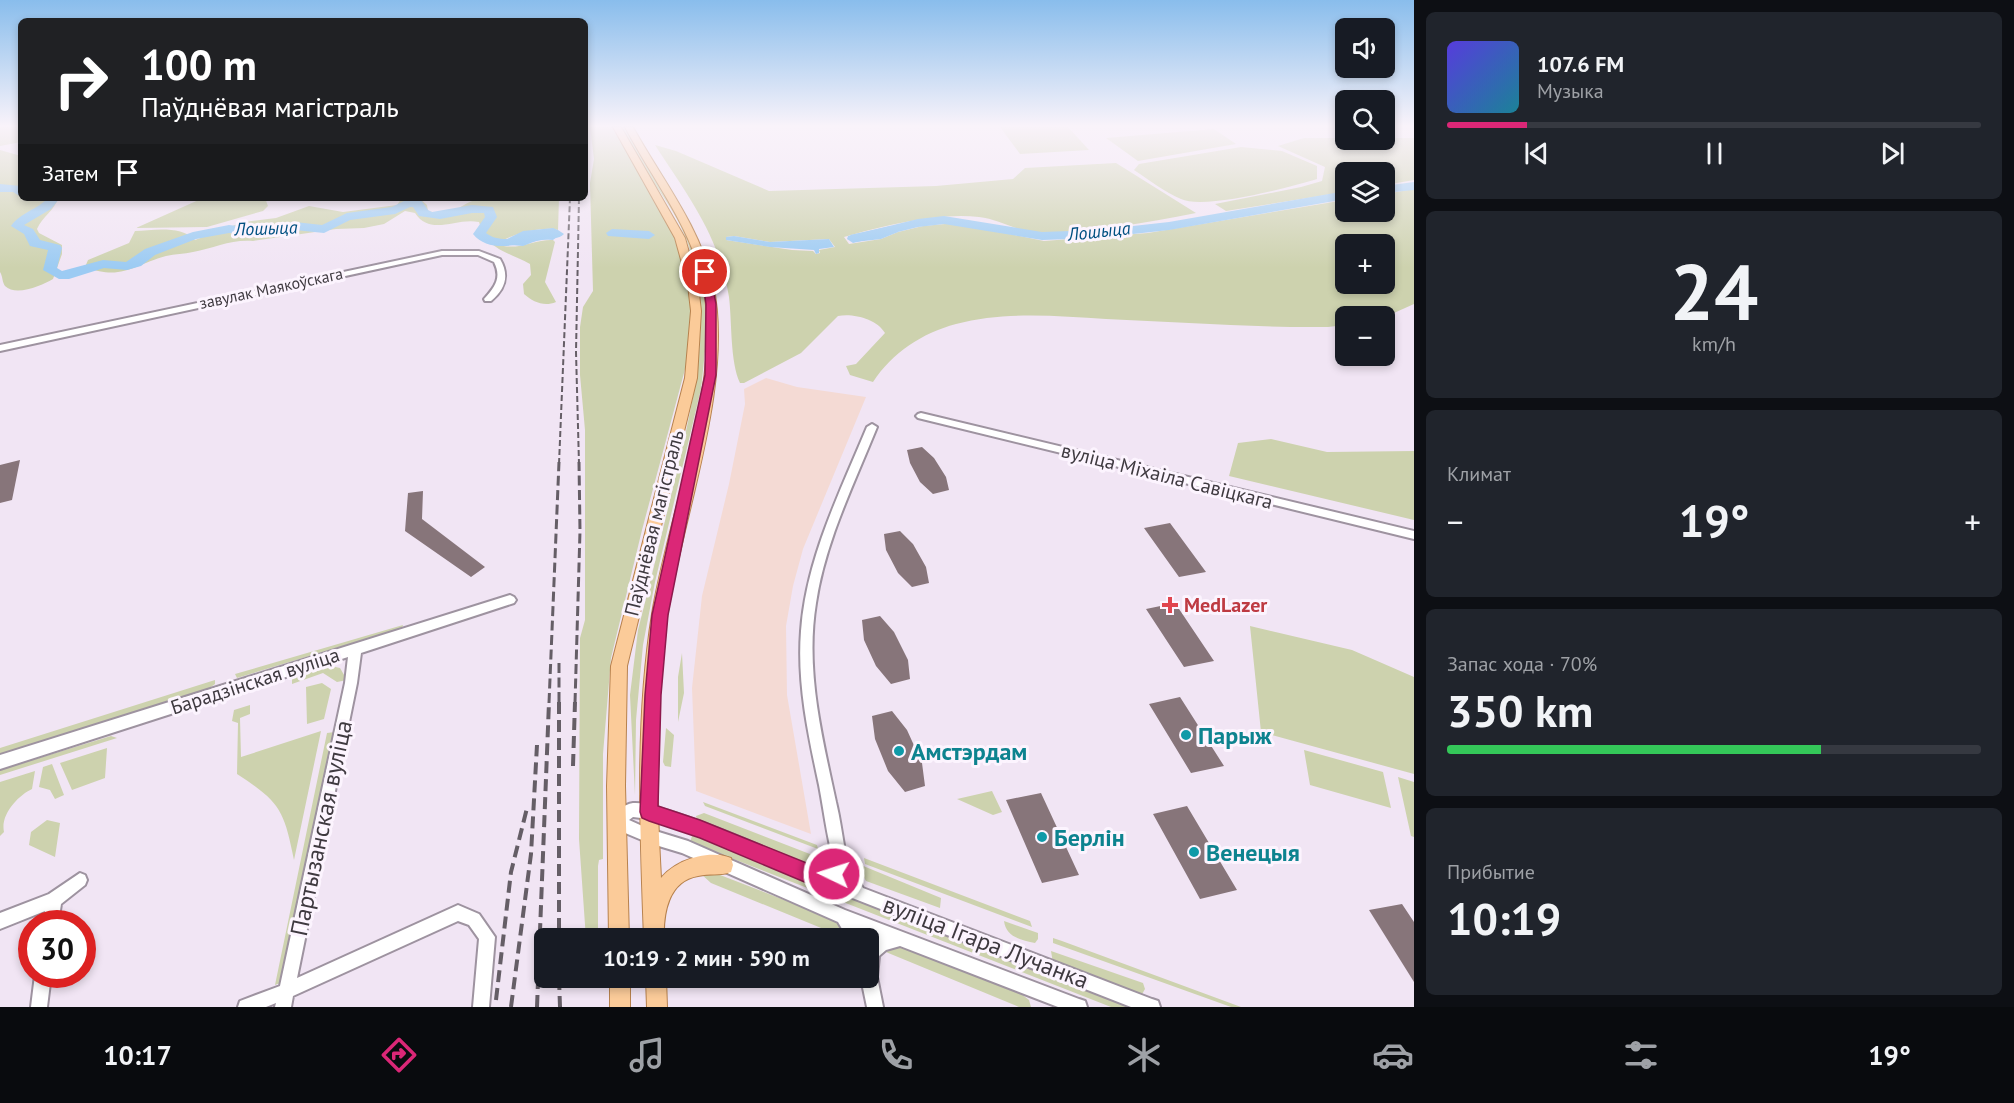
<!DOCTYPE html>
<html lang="ru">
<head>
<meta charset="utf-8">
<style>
  body { margin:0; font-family:"PT Sans",sans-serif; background:#20242c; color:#f1f3f6; height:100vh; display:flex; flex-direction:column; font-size:22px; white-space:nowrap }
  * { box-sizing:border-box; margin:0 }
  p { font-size:20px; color:#9ea1a6 }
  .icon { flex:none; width:33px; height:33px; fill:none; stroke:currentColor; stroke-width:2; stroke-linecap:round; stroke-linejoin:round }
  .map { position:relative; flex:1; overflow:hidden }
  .drawer { display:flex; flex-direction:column; gap:12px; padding:12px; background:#0d0f14; width:600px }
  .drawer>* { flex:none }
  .banner { position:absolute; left:18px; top:18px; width:570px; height:183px; border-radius:9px; box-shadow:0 3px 9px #0003; background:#202124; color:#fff; overflow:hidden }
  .tools { position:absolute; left:1335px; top:18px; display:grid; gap:12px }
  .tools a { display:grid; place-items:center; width:60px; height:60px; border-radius:9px; background:#171b24; box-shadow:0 3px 9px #0003; font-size:30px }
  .speed { position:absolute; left:18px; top:910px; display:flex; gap:12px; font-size:30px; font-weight:700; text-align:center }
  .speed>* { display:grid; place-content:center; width:78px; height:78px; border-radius:50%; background:#171b24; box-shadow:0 3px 9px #0003; line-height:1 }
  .speed .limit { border:9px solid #d22; background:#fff; color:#111 }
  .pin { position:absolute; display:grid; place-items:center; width:51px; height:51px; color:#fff; margin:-26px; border:3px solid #fff; border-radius:50%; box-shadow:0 2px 6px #0007 }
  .me { position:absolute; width:66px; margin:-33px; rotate:274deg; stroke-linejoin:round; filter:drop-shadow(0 0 4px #0008) }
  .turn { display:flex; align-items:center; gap:21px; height:126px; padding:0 24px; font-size:27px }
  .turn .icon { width:78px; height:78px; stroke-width:2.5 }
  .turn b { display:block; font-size:42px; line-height:51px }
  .then { display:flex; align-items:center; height:57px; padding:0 24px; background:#0003; gap:12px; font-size:22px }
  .big { font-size:45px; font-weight:800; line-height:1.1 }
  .drawer .widget { flex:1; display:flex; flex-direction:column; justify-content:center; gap:9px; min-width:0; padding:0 21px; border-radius:9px; background:#20242c }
  .drawer .dial { align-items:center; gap:0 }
  .dial b { font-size:78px; line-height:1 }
  .song { display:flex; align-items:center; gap:18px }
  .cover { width:72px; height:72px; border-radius:9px; background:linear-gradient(135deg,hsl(250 70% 55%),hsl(190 70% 35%)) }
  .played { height:6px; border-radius:3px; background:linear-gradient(90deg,#db2777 15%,#363941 15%) }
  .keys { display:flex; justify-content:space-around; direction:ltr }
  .heat { display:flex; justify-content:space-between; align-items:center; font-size:33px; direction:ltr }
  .charge { height:9px; border-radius:4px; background:linear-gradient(90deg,#34c759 70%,#363941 0) }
  .trip { position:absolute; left:534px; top:928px; width:345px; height:60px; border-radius:9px; background:#171b24; box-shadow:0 3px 9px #0003; font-weight:800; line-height:60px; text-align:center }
  .tab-bar { display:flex; height:96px; justify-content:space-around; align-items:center; background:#090b0e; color:#9ea1a6 }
  .tab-bar .icon { width:42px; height:42px }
  .tab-bar .on { color:#db2777 }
  .tab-bar b { font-size:27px; color:#f1f3f6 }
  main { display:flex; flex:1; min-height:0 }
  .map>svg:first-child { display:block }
  .commercial { fill:#f4dad4 }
  .green { fill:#cdd2ae; fill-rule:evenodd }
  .water { fill:#9ccbf3 }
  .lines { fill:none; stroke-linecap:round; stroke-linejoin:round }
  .river { fill:#9ccbf3; fill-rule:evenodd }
  .building { fill:#87757a }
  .minor-casing { stroke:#9e93a0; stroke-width:4 }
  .major-casing { stroke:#b7824e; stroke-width:2 }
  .minor { fill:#fff; fill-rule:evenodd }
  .major { fill:#fbcb99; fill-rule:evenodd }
  .rail-far2 { stroke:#655e66; stroke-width:2; stroke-dasharray:6 3; stroke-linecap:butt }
  .rail-far1 { stroke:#655e66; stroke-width:3; stroke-dasharray:10 4.5; stroke-linecap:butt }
  .rail { stroke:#655e66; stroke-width:4; stroke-dasharray:12 6; stroke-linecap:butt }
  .route { fill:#db2777; stroke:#8e194d; stroke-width:1.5 }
  .health-dot { fill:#e0444e; stroke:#fcf4fe; stroke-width:2 }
  .culture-dot { fill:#0f9aa8; stroke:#fcf4fe; stroke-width:2 }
  .labels { text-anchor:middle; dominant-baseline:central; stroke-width:6; stroke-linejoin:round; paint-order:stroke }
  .far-street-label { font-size:16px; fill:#3f3a40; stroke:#fcf4fe }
  .far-water-label { font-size:18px; font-style:italic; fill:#005081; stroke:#fcf4fe }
  .street-label { font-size:20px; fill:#3f3a40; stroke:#fcf4fe }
  .health-label { font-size:20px; font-weight:bold; fill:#be3a42; stroke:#fcf4fe; text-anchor:start }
  .near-culture-label { font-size:24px; font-weight:bold; fill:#0d838f; stroke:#fcf4fe; text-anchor:start }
  .near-street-label { font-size:24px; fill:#3f3a40; stroke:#fcf4fe }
</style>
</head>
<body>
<main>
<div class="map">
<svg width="1414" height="1007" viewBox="0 0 1414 1007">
  <rect width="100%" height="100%" fill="#f1e5f4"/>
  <path class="commercial" d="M 766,378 L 797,387 L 866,397 L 803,549 L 793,586 L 786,626 L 787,695 L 811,834 L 696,791 L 692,688 L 702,596 L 729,484 L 745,404 L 744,389 Z"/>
  <path class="green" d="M 0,127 L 21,127 L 21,142 L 0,146 Z
    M 590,127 L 613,127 L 673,233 L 687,280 L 690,300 L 690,343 L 688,358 L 642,530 L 611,658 L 603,754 L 603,859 L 599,860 L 598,866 L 598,939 L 586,939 L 579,839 L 580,638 L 585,620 L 585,430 L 580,375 L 580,327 L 583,307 L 593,291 L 590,183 L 594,159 Z
    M 621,127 L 625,127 L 685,226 L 701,270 L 705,295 L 707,332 L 701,389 L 655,582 L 643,645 L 636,720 L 635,795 L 630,695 L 638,630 C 651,580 663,529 675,479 C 693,401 715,320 687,241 C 672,200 637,167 621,127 Z
    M 1000,127 L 1068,127 L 1089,150 L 1020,154 Z
    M 1214,129 L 1236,144 L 1138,161 L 1106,138 Z
    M 1304,138 L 1414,138 L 1414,180 L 1385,185 L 1384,172 L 1346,172 L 1345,192 L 1226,211 L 1215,204 L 1301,187 L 1322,181 L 1325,167 L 1278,146 Z
    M 655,145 L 676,151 L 769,191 L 936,186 L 1013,179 L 1025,168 L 1116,163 L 1196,213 C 1145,223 1093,232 1041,233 C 1019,233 1000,219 979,217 C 939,212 882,226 844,237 L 849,244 L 881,239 L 898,232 L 923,226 L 956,223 L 1044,241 L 1148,233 L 1345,200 L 1346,212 L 1384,212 L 1385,194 L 1414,189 L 1414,304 L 1385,317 L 1346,316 L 1345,325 L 1328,327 C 1254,328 1180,322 1106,319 C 1056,316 1005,311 956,324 C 922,333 892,353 873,382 L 850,375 L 846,366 L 856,364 L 885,333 C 877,319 853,313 838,316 L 801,353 L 744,383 L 740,383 C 730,362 732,321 729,297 C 719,235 688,196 655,145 ZM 734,236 L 770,242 L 829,239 L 835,247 L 819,250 L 820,253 L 816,254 L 813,251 L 792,250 L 726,240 L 726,237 ZM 1346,244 L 1384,244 L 1384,284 L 1346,284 Z
    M 1241,147 L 1282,151 L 1317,166 L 1317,179 C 1291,187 1204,210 1181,199 C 1165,192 1149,180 1134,170 L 1139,164 Z
    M 0,150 L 21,156 L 21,198 L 58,198 C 55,210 42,217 37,229 L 39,233 L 62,245 L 62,254 L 53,279 C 43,285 16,297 5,286 C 2,282 3,277 0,272 Z
    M 203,198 L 265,198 L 268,206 L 263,211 L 207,227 L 136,228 Z
    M 402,198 L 419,198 L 427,205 L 428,211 C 458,219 454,205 479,199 C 496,194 540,198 559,198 L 558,230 C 544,225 508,235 497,244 C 516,252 535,239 553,240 L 555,242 L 545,282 L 556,302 C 544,307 533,302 524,294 L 523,284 L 531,275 L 530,264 C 506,251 487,250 479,222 C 456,217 431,237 415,213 L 405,211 L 384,224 L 364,228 L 336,229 L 253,241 C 232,239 214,248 193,252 C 184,254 175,254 166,256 C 133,265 122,281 85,267 L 88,260 L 129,243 L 135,231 C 153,230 181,225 195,240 L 243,222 L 276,218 L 309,206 L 343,212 L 397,205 Z
    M 1271,439 L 1327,452 L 1414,451 L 1414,520 L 1229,476 L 1238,443 Z
    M 403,625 L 402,628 L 237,678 L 235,674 Z
    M 1250,626 L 1352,650 L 1414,677 L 1414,774 L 1261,732 Z
    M 682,653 L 684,693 L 678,722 L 678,677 Z
    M 331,666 L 340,668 L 347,680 L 337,682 L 323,673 L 292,684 L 292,678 Z
    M 215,680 L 215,684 L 208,689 L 0,755 L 0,748 Z
    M 322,683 L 331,689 L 324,719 L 307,724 L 306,687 Z
    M 250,705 L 250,714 L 240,718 L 241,757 L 321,731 L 294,860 C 284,810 280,802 237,774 L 238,723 L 232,721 L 234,710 Z
    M 666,728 L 674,735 L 671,767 L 665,766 L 663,762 Z
    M 335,732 L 283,982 L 275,985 L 327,733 Z
    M 111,736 L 117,738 L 0,775 L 0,770 Z
    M 107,748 L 105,778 L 72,790 L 60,763 Z
    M 1304,750 L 1383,772 L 1391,808 L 1310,785 Z
    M 52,764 L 64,795 L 55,799 L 50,790 L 39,787 L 43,767 Z
    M 35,771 L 32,789 C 19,795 0,814 4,832 L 0,836 L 0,782 Z
    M 1398,777 L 1414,782 L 1414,837 L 1411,836 Z
    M 992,791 L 1002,812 L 993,815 L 957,799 Z
    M 703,802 L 817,845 L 818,849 L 705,806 Z
    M 704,813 L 828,861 L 823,866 L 815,868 L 697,821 L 696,816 Z
    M 47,820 L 60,823 L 55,857 L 29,845 L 31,832 Z
    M 693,833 L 1139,1007 L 1111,1007 L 690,842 Z
    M 864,858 L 1030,921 L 1032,927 L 865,864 Z
    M 856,863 L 941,898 L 940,908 L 866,881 Z
    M 715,873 L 841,922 L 853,939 L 848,939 L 711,883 L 701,874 Z
    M 1004,921 L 1038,933 L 1038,939 L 1035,943 C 1021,940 1006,937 1004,921 Z
    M 1053,938 L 1062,941 L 1241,1007 L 1231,1007 L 1053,943 Z
    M 895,944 L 1020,993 L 1029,1000 L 1031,1007 L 1019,1007 L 881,950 Z
    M 1051,951 L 1143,983 L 1145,989 L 1141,996 L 1053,963 Z"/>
  <path class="water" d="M 891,226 L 898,232 L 881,239 L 855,242 L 850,235 Z
    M 553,228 L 558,230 L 558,236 L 553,240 L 541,239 L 523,246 L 497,244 L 523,231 Z
    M 734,236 L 770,242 L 829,239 L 834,247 L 819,249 L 819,253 L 816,254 L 814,250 L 770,247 L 726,240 L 726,237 Z"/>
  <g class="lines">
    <path class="river" d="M 1414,182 L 1414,190 L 1384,193 L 1384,186 Z
      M 0,184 L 20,186 L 21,197 L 13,192 L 0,192 Z
      M 1346,191 L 1346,199 L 1169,230 L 1097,238 L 1042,240 L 944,224 L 918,227 L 853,243 L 847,239 L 848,236 L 918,219 L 944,216 L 1042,232 L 1097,230 L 1169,222 Z
      M 48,198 L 60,198 L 51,209 L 24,225 L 33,229 L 40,240 L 60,245 L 62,248 L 57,268 L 62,271 L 103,260 L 126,262 L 145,249 L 193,232 L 229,225 L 254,228 L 295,222 L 322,225 L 347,213 L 392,207 L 408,199 L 421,200 L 428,210 L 432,212 L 472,205 L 493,207 L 497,217 L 486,233 C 503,247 538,233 558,230 L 564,234 C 559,239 550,239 542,240 C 520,244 489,254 473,234 L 485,217 L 484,213 L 472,213 L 440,219 L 419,216 L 413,207 L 410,207 L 395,214 L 350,220 L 324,233 L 295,230 L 254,236 L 229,233 L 196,239 L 155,255 L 141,266 L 127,270 L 104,268 L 69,279 L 59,279 L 43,270 L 48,250 L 30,246 L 24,234 L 11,226 C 21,212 37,210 48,198 Z
      M 612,229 L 649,231 L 655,235 L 649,239 L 608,236 L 606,233 Z"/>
  </g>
  <path class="building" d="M 922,447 L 934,458 L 946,477 L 949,490 L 933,494 L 920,482 L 910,463 L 907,450 Z
    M 20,460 L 12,500 L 0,503 L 0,465 Z
    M 423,491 L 422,519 L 485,567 L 471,577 L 405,531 L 408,493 Z
    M 1170,523 L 1206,572 L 1179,577 L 1144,528 Z
    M 900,531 L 913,544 L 926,567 L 929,583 L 912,587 L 898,573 L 886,550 L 884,534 Z
    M 1175,603 L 1214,661 L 1184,667 L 1146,609 Z
    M 880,616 L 894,632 L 908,660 L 910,679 L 891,684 L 876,666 L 864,640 L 862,620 Z
    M 1180,697 L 1224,766 L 1191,773 L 1149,704 Z
    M 892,711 L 907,730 L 922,763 L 925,786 L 905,792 L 888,771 L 875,739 L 872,716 Z
    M 1041,793 L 1079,875 L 1042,883 L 1006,800 Z
    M 1187,806 L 1237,890 L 1200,899 L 1153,814 Z
    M 1402,904 L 1414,922 L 1414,982 L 1369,910 Z"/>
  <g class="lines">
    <defs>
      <path id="minor" d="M 442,251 L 479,251 L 500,259 C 510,276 505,289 491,301 L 485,301 L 484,299 C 495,287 502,278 494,262 L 478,255 L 442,255 L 0,351 L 0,345 Z
        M 921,413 L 1414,531 L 1414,539 L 918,418 L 916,416 L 918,414 Z
        M 872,424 L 877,427 C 854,484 825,542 816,603 C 805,670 822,737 836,802 C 840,818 842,835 845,851 L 851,870 L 863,888 L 1152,999 L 1158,1001 L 1160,1007 L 1131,1007 L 814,883 L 691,832 L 649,819 L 633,817 L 629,820 L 649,829 L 688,841 L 845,910 L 1079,999 L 1085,1001 L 1087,1007 L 1058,1007 L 900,946 L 886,950 L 879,956 L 877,977 L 883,1007 L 867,1007 L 861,978 L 868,978 L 868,945 L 878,938 L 861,932 L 865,939 L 848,939 L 838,922 L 682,853 L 649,843 L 611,827 L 609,822 C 613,813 624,804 633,803 C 645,802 658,808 669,811 C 727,829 783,857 840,879 C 828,849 825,816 819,785 C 808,734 797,683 801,631 C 806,559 840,492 867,427 Z
        M 510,595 L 514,597 L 516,600 L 514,603 L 361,653 L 357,683 L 297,978 L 458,905 L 479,914 L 495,937 L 489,1007 L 473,1007 L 479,939 L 469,925 L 458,921 L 293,996 L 291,1007 L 275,1007 L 276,1003 L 266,1007 L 238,1007 L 240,1001 L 280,986 L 345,683 L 348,657 L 0,769 L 0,755 Z
        M 80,873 L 85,875 L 87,880 L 85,885 L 61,904 L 58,924 L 42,924 L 45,911 L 0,929 L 0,913 L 49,894 Z
        M 35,975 L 51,975 L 47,1007 L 31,1007 Z"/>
      <path id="major" d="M 613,127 L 621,127 L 685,238 L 698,285 L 701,311 L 697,378 L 627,666 L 625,786 L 629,939 L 609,939 L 607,786 L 611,666 L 685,378 L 691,311 L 688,285 L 675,238 Z
        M 625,127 L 633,127 C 661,178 700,226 713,284 C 734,382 684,512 668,611 C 654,699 656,789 661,878 C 676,860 708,849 731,858 L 733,865 L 731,872 C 720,876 709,873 698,876 C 668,881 663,914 664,939 L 644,939 C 640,830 635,721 652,614 C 668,513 723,385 703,284 C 691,226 652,179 625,127 Z
        M 610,978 L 630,978 L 630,1007 L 610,1007 Z
        M 646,978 L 666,978 L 667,1007 L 647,1007 Z"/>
    </defs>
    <use href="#minor" class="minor-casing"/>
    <use href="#major" class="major-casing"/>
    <use href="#minor" class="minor"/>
    <use href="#major" class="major"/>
    <path class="rail-far2" d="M 579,198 L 576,352 L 579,464
      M 559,464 L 570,198"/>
    <path class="rail-far1" d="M 559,663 L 559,703
      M 549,703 L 559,462
      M 575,703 L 580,531 L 579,462"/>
    <path class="rail" d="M 559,702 L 559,939
      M 573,766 L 575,702
      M 559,978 L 560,1007
      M 496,1000 L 511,872 L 527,808
      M 511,1007 L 531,854 L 537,745
      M 537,1007 L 549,702"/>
  </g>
  <linearGradient id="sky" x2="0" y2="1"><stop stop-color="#89bdec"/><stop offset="0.47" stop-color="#f9f3fa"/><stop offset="1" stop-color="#f9f3fa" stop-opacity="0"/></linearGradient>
  <rect width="1414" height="268" fill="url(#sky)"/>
  <path class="route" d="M 701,269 L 710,272 L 716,304 L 716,375 L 668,615 L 661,695 L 658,806 L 700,820 L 814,866 L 827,867 L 834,865 L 841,868 L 844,874 L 841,881 L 827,887 L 814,886 L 700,838 L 649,821 L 642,818 L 640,812 L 645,695 L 652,615 L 705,375 L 706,304 Z"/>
  <path class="health-dot" d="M1167 596h6v6h6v6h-6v6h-6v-6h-6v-6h6z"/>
  <g class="culture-dot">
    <circle cx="1186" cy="735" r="6"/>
    <circle cx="899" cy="751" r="6"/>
    <circle cx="1042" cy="837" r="6"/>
    <circle cx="1194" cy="852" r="6"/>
  </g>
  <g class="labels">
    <g class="far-street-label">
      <text transform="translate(271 288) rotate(-12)">завулак Маякоўскага</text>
    </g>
    <g class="far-water-label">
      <text transform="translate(266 228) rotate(-2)">Лошыца</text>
      <text transform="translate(1099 231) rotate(-6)">Лошыца</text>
    </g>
    <g class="street-label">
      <text transform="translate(1167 476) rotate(14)">вуліца Міхаіла Савіцкага</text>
      <text transform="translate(654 523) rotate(-76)">Паўднёвая магістраль</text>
      <text transform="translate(255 681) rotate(-18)">Барадзінская вуліца</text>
    </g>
    <g class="health-label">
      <text x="1184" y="605">MedLazer</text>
    </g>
    <g class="near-culture-label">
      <text x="1198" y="735">Парыж</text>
      <text x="911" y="751">Амстэрдам</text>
      <text x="1054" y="837">Берлін</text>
      <text x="1206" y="852">Венецыя</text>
    </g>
    <g class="near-street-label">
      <text transform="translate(321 828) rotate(-78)">Партызанская вуліца</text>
      <text transform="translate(986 942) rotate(21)">вуліца Ігара Лучанка</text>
    </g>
  </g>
</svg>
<div class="tools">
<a><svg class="icon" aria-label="sound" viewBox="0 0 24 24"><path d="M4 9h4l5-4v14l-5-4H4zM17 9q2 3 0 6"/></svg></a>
<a><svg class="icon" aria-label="search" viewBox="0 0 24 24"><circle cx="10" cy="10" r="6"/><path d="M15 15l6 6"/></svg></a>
<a><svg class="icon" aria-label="layers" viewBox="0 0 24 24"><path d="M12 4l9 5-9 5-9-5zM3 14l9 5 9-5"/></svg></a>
<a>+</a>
<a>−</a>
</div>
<div class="speed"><div class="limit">30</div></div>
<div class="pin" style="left:705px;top:272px;background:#d93025"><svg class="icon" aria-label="arrive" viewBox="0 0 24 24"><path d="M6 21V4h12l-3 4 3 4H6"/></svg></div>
<svg class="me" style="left:834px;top:874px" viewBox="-20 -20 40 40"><circle r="17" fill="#db2777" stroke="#fff" stroke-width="3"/><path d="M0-11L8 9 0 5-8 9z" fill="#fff"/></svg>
<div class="trip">10:19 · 2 мин · 590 m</div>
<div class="banner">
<div class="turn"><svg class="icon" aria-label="right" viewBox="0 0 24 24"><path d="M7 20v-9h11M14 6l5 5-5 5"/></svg><div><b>100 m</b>Паўднёвая магістраль</div></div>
<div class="then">Затем<svg class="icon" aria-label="arrive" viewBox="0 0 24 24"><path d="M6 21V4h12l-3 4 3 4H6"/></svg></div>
</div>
</div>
<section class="drawer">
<div class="widget">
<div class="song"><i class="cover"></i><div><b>107.6 FM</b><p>Музыка</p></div></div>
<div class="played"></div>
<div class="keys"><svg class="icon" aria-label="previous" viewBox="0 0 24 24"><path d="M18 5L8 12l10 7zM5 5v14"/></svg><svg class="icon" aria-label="pause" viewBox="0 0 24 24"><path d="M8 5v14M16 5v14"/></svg><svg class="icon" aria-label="next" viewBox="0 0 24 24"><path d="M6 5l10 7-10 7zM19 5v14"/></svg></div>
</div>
<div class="widget dial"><b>24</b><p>km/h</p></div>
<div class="widget"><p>Климат</p>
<div class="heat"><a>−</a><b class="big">19°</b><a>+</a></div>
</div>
<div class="widget"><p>Запас хода · 70%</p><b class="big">350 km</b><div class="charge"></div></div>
<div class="widget"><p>Прибытие</p><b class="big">10:19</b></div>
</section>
</main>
<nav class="tab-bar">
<b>10:17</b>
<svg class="icon on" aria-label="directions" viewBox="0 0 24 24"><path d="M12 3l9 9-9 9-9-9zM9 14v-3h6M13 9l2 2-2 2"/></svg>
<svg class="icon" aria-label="music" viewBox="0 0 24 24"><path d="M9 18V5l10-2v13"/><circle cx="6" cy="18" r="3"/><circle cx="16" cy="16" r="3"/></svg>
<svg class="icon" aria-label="phone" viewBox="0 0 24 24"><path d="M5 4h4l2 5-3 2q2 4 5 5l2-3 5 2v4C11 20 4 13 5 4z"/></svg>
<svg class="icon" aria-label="climate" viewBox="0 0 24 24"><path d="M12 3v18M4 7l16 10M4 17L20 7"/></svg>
<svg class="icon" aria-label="car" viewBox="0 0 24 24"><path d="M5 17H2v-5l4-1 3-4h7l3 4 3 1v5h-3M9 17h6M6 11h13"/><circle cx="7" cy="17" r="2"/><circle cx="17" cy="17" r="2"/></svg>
<svg class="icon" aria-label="filters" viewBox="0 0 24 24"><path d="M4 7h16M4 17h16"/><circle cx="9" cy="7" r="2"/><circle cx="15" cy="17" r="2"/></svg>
<b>19°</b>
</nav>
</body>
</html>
